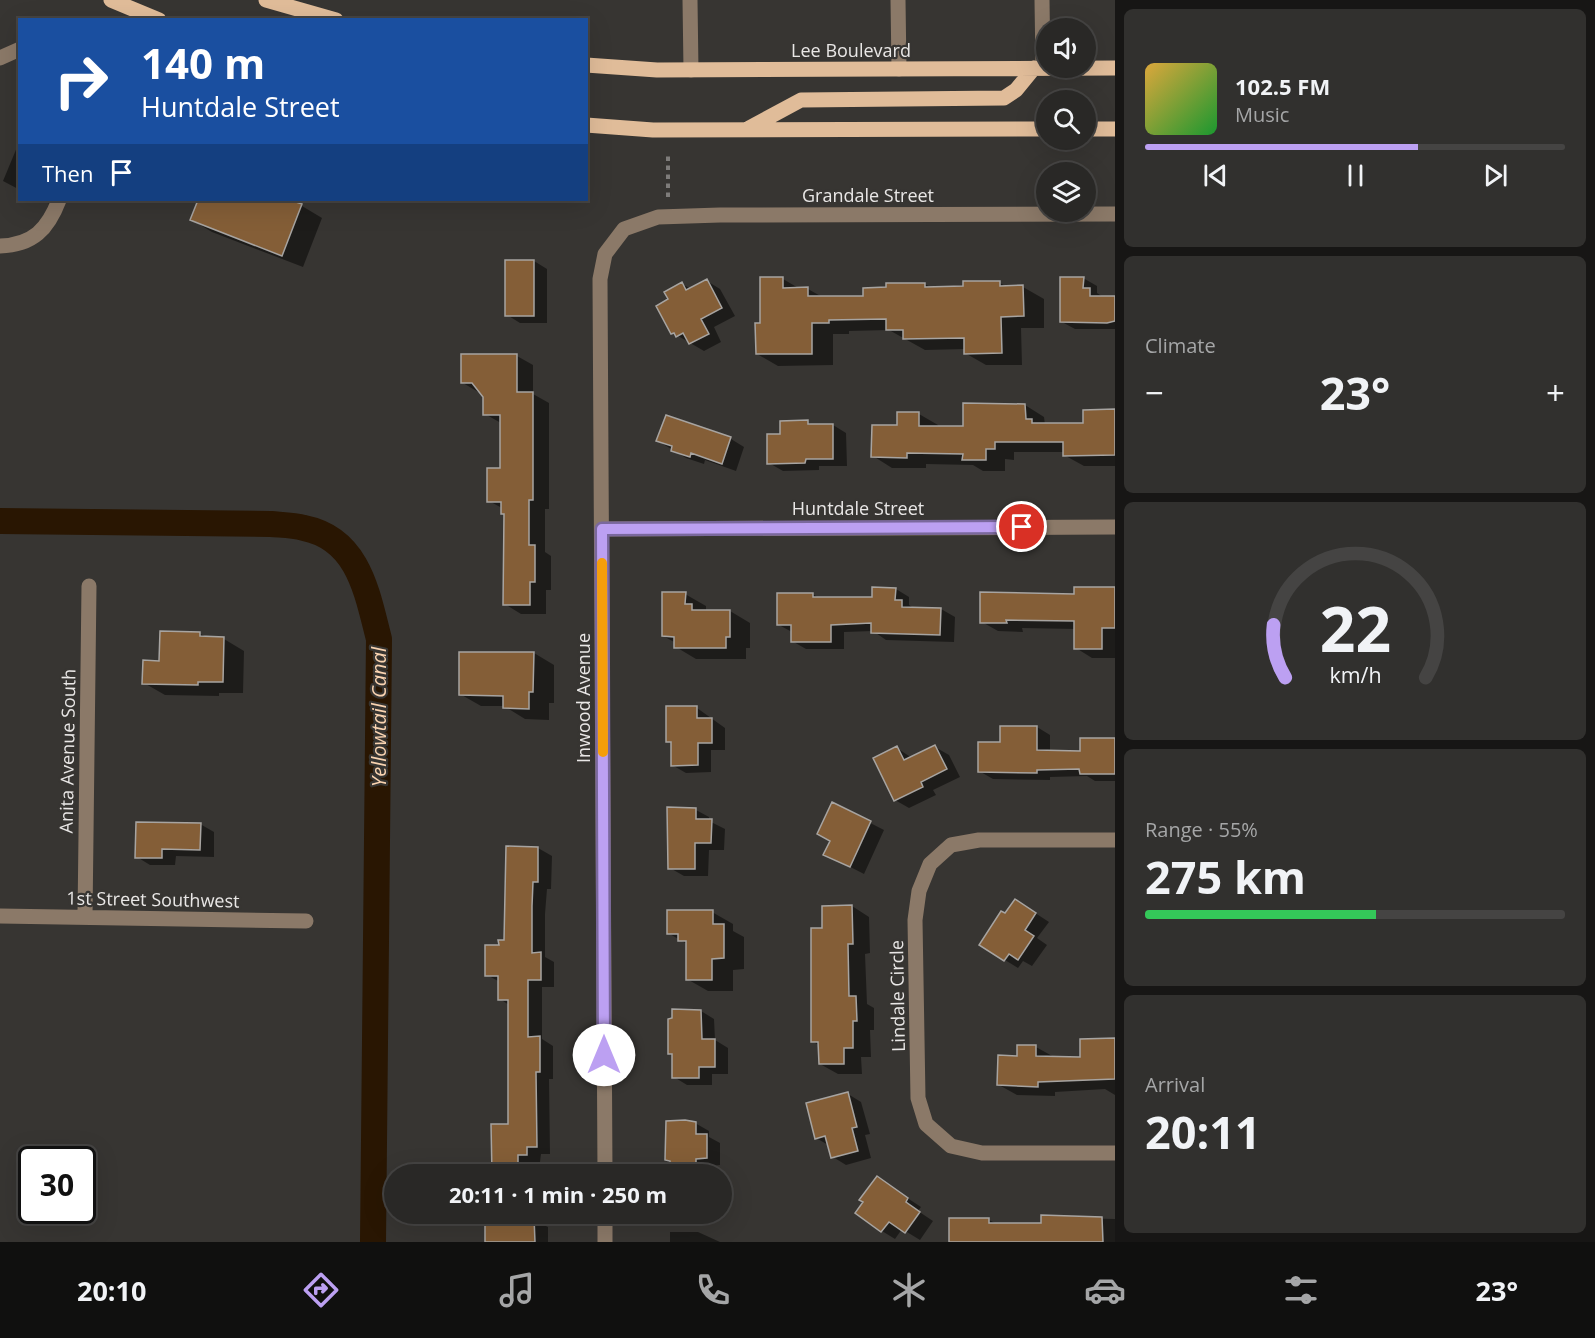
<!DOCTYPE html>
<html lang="en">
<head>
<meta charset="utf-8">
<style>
  body { margin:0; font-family:"Open Sans",sans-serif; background:#31302e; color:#f1f3f6; height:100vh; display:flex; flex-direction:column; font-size:22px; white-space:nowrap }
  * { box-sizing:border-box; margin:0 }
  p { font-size:20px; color:#a5a6a7 }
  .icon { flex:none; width:33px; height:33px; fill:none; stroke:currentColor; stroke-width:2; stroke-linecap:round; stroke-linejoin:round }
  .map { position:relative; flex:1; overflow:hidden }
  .details { display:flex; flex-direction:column; gap:9px; padding:9px; background:#171615; width:480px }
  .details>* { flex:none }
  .banner { position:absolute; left:18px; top:18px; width:570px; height:183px; border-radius:0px; box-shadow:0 6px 24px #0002,0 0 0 2px #454443; background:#1a4fa0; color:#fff; overflow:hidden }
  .tools { position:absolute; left:1036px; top:18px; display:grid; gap:12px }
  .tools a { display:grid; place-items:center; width:60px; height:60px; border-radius:50%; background:#292826; box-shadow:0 6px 24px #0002,0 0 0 2px #454443; font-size:30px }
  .speed { position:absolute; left:18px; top:1146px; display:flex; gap:12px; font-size:30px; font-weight:700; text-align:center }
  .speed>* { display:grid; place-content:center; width:78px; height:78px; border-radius:50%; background:#292826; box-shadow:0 6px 24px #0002,0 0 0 2px #454443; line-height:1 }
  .speed .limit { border:3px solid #111; border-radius:9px; background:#fff; color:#111 }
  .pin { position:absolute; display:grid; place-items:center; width:51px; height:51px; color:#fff; margin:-26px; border:3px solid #fff; border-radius:50%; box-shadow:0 2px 6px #0007 }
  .me { position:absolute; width:66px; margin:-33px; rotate:0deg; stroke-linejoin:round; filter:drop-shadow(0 0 4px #0008) }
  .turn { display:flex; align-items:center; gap:21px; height:126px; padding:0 24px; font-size:27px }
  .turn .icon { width:78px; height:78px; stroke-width:2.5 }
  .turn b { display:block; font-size:42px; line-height:51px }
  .then { display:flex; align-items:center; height:57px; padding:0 24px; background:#0003; gap:12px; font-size:22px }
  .big { font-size:45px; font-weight:700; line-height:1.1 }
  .details .tile { flex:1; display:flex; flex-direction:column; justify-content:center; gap:9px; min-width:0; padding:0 21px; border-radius:9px; background:#31302e }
  .details .dial { align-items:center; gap:0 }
  .dial svg { height:156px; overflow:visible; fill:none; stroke:#454443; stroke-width:7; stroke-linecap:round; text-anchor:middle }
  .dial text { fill:#f1f3f6; stroke:none }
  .song { display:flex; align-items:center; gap:18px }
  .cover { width:72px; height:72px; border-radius:9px; background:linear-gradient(135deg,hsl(40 70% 55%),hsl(130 70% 35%)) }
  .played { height:6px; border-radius:3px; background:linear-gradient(90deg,#bca0f2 65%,#454443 65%) }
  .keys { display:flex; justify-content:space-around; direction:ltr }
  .heat { display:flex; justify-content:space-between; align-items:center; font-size:33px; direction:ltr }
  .charge { height:9px; border-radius:4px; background:linear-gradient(90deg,#34c759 55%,#454443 0) }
  .trip { position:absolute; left:384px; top:1164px; width:348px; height:60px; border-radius:30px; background:#292826; box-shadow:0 6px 24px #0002,0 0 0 2px #454443; font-weight:700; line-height:60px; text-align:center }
  .tabs { display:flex; height:96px; justify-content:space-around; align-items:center; background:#10100f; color:#a5a6a7 }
  .tabs .icon { width:42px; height:42px }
  .tabs .current { color:#bca0f2 }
  .tabs b { font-size:27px; color:#f1f3f6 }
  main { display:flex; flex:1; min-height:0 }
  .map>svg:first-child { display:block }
  .shadow { fill:#0007 }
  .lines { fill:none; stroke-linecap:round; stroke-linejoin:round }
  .canal { stroke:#291602; stroke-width:26 }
  .building { fill:#845e37; stroke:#a7a4a1; stroke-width:1.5 }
  .path { stroke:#7e7c7a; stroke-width:4; stroke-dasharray:4.5 4.5; stroke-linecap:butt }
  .minor { stroke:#8b7968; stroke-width:15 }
  .major { stroke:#e0bc99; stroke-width:15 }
  .route-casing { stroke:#7a689d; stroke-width:15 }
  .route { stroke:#bca0f2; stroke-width:10 }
  .slow { stroke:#f59e0b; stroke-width:10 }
  .labels { text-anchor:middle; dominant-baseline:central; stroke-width:4.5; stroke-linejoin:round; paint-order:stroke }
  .street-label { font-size:18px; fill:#e9e7e6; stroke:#373532 }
  .water-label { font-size:20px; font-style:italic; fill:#f9d3b0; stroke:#373532 }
</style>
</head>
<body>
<main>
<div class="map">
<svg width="1115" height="1242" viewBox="0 0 1115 1242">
  <rect width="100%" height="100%" fill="#373532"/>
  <path class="shadow" d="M 20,140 L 20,190 L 3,181 Z
    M 40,200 L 61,200 L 58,207 Z
    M 199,200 L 286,200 L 302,206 L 322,218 L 303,267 L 212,232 L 192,220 Z
    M 534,261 L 547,269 L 547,323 L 520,323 L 507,315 Z
    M 1083,278 L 1097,286 L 1097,293 L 1103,297 L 1115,297 L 1115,329 L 1075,329 L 1062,322 Z
    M 762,279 L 783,279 L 800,289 L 808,289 L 824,298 L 864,298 L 925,284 L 932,288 L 964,287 L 1000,283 L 1007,287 L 1023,287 L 1044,299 L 1044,328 L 1021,328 L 1022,365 L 986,365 L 965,353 L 965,349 L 925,350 L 889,330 L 849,331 L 849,334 L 833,334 L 833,365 L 778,366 L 757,354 L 762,324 Z
    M 707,281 L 720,289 L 735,316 L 714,327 L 721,342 L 704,351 L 673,333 L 670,300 L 682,284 L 691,289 Z
    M 517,356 L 533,365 L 533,394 L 549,403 L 549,509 L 545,509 L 545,552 L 551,556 L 551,590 L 546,590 L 546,614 L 521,614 L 505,604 L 505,514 L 502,508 L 489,501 L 502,469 L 501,423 L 485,414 L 485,396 L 463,383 Z
    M 1025,405 L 1044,417 L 1045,425 L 1084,425 L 1115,411 L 1115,466 L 1084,466 L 1064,455 L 1064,452 L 1014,452 L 1014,460 L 1005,459 L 1005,471 L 983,471 L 973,465 L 926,464 L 926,468 L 892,468 L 873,456 L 898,427 L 919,414 L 938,425 L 938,427 L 964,428 Z
    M 667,417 L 731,439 L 744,447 L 736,471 L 705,460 L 704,464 L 686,458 L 658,441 Z
    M 807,422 L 813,425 L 833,425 L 846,433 L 847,466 L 819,466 L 819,470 L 783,471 L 769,463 L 781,436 Z
    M 1115,588 L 1115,658 L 1092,658 L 1076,648 L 1076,629 L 1022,628 L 1023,632 L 998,631 L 982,622 L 1075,596 Z
    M 896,589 L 909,597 L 909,605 L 915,609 L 941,609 L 955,617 L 954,642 L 886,640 L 873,631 L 844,632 L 844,649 L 806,649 L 792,641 L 792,632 L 779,625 L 813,594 L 820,599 L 873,599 Z
    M 685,594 L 706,606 L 706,611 L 730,611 L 750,623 L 750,648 L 746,648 L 746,659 L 696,659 L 676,647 L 676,643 L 663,636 Z
    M 199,633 L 208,638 L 224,639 L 244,651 L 243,693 L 219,693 L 219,696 L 165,695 L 144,683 L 161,662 Z
    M 534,653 L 554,665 L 554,703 L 549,703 L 549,720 L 525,719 L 504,706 L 481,706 L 460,694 Z
    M 697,708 L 725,728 L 725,750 L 711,750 L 711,772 L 686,773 L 672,765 L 672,744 L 668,741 Z
    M 1037,727 L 1050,735 L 1050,752 L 1081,752 L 1115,740 L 1115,781 L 1095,781 L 1087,776 L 1050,777 L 1050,780 L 993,779 L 979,771 L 1002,744 Z
    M 935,747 L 949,755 L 960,777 L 933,790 L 936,795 L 909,808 L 895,800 L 897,748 L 912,758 Z
    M 833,804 L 884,830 L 864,874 L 825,854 L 831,841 Z
    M 696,810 L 709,817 L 709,821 L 725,829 L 724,850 L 709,850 L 708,876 L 684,876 L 670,868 Z
    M 200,824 L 214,832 L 214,857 L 176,856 L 175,865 L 150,865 L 137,857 Z
    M 538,848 L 552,856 L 551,889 L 547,889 L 545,914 L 545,957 L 554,962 L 554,987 L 542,987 L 542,1039 L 553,1046 L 553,1079 L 549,1079 L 550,1154 L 541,1154 L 540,1162 L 532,1162 L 532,1174 L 493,1174 L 493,1126 L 509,1125 L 509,1005 L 500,999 L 500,982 L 487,975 L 500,946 L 506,941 Z
    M 852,906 L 869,917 L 870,953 L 865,954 L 867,1004 L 874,1008 L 874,1030 L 870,1030 L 871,1057 L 861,1057 L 862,1074 L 838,1074 L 820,1064 L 820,1046 L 812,1041 L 824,929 Z
    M 1029,909 L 1049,922 L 1037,938 L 1047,945 L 1032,966 L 1023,961 L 1018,968 L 1005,960 L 1005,915 Z
    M 712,912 L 733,924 L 733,931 L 744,937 L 744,969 L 733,970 L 733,991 L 708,991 L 687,979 L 687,944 L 668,933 Z
    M 701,1011 L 714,1019 L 715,1040 L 728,1048 L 728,1074 L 712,1074 L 712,1085 L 687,1085 L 674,1077 L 674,1056 L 669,1054 Z
    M 1115,1040 L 1115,1095 L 1105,1089 L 1055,1092 L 1055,1096 L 1017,1095 L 999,1085 L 1018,1057 L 1036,1047 L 1054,1057 L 1082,1058 Z
    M 848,1094 L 861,1102 L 870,1134 L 865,1135 L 871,1158 L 846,1165 L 833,1157 L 830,1146 L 816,1138 Z
    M 695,1123 L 709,1131 L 709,1137 L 720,1143 L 720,1165 L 709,1166 L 709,1174 L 671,1174 L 671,1162 L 667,1160 Z
    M 877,1178 L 921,1207 L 918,1211 L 933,1221 L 920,1240 L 902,1229 L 895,1239 L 882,1231 Z
    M 493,1214 L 532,1214 L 532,1219 L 548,1227 L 548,1242 L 487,1242 Z
    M 1076,1218 L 1115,1219 L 1115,1242 L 951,1242 L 951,1220 L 989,1220 L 997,1224 L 1042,1224 Z
    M 670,1232 L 698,1232 L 720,1242 L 670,1242 Z"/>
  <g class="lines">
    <path class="canal" d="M 0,521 L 271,524 C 282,525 293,525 304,528 C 359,539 367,593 379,639 L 373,1242"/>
  </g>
  <path class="building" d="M 198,200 L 290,200 L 302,204 L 282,256 L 190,220 Z
    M 505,260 L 534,260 L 534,316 L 505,316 Z
    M 760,277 L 783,277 L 783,288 L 808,287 L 808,296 L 863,296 L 863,288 L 886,287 L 886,283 L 925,283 L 925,287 L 963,286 L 963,281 L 1000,281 L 1000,286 L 1023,285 L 1024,316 L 1001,317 L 1002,353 L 964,354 L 964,338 L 903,339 L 903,330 L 886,330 L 886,319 L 829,320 L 829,323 L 812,323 L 812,354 L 756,354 L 755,323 L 760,323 Z
    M 1060,277 L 1084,277 L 1083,288 L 1090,288 L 1090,296 L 1115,296 L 1115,321 L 1107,323 L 1060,322 Z
    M 707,279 L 722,308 L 701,319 L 709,334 L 689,344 L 683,333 L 676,337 L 674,333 L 671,334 L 656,306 L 668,299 L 664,292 L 682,282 L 686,290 Z
    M 461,354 L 517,354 L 517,392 L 533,392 L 533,500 L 529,500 L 529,545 L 535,545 L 535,582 L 530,582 L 530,605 L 503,605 L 504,514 L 501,514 L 501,502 L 487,502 L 487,468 L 500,468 L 500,415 L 483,415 L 483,397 L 472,383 L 461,383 Z
    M 963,403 L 1025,404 L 1026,419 L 1032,419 L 1032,423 L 1083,423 L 1083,410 L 1115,409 L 1115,455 L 1063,456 L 1063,442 L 995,442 L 995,449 L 986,449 L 986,460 L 962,460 L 963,454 L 907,453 L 907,458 L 871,457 L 872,425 L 897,425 L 897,412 L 919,412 L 919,426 L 963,426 Z
    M 666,415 L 731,437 L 722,464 L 691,453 L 690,457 L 671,451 L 672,446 L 656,441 Z
    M 808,420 L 808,424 L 833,424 L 833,459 L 806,459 L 805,463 L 767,464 L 767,434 L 780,434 L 780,421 Z
    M 872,587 L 896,588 L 895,600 L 902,600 L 902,607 L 941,608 L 940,635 L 871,633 L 871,623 L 831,625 L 831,642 L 791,642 L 791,625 L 777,625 L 777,593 L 813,593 L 813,597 L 872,597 Z
    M 1074,587 L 1115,587 L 1115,628 L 1102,628 L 1102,649 L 1074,649 L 1074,621 L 1006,620 L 1007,623 L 980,623 L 980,592 L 1074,594 Z
    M 662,592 L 686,592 L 685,604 L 692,604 L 692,610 L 730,610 L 730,637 L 726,637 L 726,648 L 674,648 L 674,637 L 662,636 Z
    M 160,631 L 200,632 L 200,636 L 224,637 L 223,682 L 198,682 L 198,685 L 142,684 L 143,660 L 159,661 Z
    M 459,652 L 534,652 L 533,692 L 529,692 L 529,709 L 503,708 L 503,696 L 459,695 Z
    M 666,706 L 697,706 L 697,718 L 712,718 L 712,743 L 698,743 L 698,765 L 671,766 L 671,742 L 666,742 Z
    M 1000,726 L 1037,726 L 1037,750 L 1080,751 L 1080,738 L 1115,738 L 1115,774 L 1080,774 L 1079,769 L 1037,770 L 1037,773 L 978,772 L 978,742 L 1000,742 Z
    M 935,745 L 947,769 L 921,782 L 923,787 L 894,801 L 873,758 L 897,746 L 904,760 Z
    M 832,802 L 871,821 L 850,867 L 823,855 L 830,841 L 817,834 Z
    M 667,807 L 696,808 L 696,819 L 712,819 L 711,843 L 695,843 L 695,869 L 668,869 Z
    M 136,822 L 201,823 L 200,850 L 162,849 L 162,858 L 135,858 Z
    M 506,846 L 538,847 L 538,882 L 533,882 L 532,906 L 532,953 L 541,952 L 541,980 L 528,980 L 528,1037 L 540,1036 L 540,1072 L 536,1072 L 537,1147 L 527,1147 L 527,1155 L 518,1155 L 518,1174 L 492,1174 L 491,1124 L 508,1124 L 508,1000 L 498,1000 L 498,976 L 485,976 L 485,945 L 499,945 L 498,940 L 504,940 Z
    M 1015,899 L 1036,913 L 1025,930 L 1034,936 L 1018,960 L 1009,954 L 1004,961 L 979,945 L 1001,911 L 1005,913 Z
    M 852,905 L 853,944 L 848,944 L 849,996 L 856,996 L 857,1021 L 853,1021 L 853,1048 L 844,1048 L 844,1064 L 819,1064 L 818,1042 L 811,1042 L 811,928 L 822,928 L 822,906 Z
    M 667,910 L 713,910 L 713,924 L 724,924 L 724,958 L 712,959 L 712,980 L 686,980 L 686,941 L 678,941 L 678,934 L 667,934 Z
    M 672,1009 L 701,1010 L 702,1039 L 715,1039 L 715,1067 L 699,1067 L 699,1078 L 672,1078 L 672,1054 L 668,1054 L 668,1019 L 672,1018 Z
    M 1115,1038 L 1115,1079 L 1038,1082 L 1038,1087 L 997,1085 L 998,1055 L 1017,1056 L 1017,1045 L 1036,1045 L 1036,1056 L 1080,1057 L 1080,1039 Z
    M 848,1092 L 857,1127 L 852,1128 L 858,1151 L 831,1158 L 825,1136 L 815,1139 L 806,1103 Z
    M 685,1120 L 696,1122 L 696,1134 L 707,1134 L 707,1158 L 696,1159 L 696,1174 L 670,1174 L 670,1161 L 665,1160 L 666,1121 Z
    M 877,1176 L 908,1198 L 906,1202 L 920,1212 L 905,1233 L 889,1222 L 881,1232 L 855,1213 L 863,1202 L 859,1200 Z
    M 1041,1215 L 1102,1217 L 1103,1242 L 949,1242 L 949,1218 L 989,1218 L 989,1223 L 1041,1223 Z
    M 485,1217 L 534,1217 L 535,1242 L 485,1242 Z"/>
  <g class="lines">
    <path class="path" d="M 668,197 L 668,153"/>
    <path class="minor" d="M 690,0 L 691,70
      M 898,0 L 899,69
      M 1042,0 L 1043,68
      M 0,58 L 20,49
      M 0,246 C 33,245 48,229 59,200
      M 602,529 L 1115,527
      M 1115,840 L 979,840 L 951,845 L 930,864 L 919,891 L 915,920 L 918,1098 L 926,1124 L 951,1146 L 982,1153 L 1115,1153
      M 0,916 L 306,921
      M 85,917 L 89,586
      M 605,1174 L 600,279 L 605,254 L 624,229 L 658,217 L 720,215 L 1115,214
      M 605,1214 L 605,1242"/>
    <path class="major" d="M 111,0 L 159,20
      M 266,0 L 336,20
      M 586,65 L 657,70 L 1115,68
      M 586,125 L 653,130 L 1047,129
      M 749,128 L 801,100 L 1004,98 L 1016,90 L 1034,68
      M 1086,129 L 1115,129"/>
  </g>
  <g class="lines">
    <defs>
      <path id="route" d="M 604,1055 L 602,529 L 1022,527"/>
    </defs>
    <use href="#route" class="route-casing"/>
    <use href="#route" class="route"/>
    <path class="slow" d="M 602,563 L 603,752"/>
  </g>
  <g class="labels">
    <g class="street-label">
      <text x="851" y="50">Lee Boulevard</text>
      <text x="868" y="195">Grandale Street</text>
      <text x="858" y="508">Huntdale Street</text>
      <text transform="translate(583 698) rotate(-90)">Inwood Avenue</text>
      <text transform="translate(67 751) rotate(-89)">Anita Avenue South</text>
      <text transform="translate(153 899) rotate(1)">1st Street Southwest</text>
      <text transform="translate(897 996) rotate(-91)">Lindale Circle</text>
    </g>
    <g class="water-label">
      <text transform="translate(378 717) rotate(-90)">Yellowtail Canal</text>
    </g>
  </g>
</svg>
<div class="tools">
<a><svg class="icon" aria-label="sound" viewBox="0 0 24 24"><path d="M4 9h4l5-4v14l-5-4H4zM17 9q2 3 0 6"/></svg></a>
<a><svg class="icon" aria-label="search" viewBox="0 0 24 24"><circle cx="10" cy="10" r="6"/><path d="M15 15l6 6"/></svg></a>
<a><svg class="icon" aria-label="layers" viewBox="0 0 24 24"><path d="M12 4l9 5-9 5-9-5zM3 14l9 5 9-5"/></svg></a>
</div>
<div class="speed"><div class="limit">30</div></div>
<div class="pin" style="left:1022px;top:527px;background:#d93025"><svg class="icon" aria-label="arrive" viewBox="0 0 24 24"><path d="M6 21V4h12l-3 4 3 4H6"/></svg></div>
<svg class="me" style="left:604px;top:1055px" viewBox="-20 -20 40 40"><circle r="19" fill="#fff"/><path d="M0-13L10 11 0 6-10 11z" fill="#bca0f2"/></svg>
<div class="trip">20:11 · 1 min · 250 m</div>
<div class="banner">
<div class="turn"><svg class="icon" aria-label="right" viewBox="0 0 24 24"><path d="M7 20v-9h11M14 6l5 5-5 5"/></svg><div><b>140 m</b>Huntdale Street</div></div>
<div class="then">Then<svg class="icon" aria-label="arrive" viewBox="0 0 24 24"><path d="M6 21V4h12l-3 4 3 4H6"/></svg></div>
</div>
</div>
<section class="details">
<div class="tile">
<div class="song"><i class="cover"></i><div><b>102.5 FM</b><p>Music</p></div></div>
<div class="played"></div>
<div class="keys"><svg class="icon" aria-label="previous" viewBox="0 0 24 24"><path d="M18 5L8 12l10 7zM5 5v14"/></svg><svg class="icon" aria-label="pause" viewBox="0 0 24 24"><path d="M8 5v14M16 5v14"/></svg><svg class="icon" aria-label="next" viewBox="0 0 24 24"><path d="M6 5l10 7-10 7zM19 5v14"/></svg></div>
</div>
<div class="tile"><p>Climate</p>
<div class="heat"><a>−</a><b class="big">23°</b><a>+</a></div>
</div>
<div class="tile dial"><svg viewBox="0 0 100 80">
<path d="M14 69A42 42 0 1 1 86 69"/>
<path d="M14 69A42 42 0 0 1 8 42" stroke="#bca0f2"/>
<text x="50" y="56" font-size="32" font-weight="700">22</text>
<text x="50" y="72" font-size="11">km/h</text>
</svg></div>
<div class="tile"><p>Range · 55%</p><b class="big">275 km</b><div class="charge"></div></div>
<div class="tile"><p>Arrival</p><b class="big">20:11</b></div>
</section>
</main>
<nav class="tabs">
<b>20:10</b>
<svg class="icon current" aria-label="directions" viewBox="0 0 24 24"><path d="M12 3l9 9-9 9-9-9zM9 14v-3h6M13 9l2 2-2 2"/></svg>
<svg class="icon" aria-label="music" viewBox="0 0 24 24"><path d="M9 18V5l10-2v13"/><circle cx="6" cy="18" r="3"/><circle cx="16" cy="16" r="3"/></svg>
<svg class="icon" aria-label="phone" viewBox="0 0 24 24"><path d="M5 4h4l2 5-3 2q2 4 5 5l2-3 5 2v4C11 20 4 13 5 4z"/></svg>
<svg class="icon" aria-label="climate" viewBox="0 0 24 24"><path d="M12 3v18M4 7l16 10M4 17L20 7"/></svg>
<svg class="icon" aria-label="car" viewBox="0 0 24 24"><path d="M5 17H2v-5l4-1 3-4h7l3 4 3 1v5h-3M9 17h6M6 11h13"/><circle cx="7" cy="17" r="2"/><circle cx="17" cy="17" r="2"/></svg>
<svg class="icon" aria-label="filters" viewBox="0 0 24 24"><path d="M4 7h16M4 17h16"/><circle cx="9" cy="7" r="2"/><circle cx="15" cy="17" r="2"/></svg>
<b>23°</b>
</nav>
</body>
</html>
